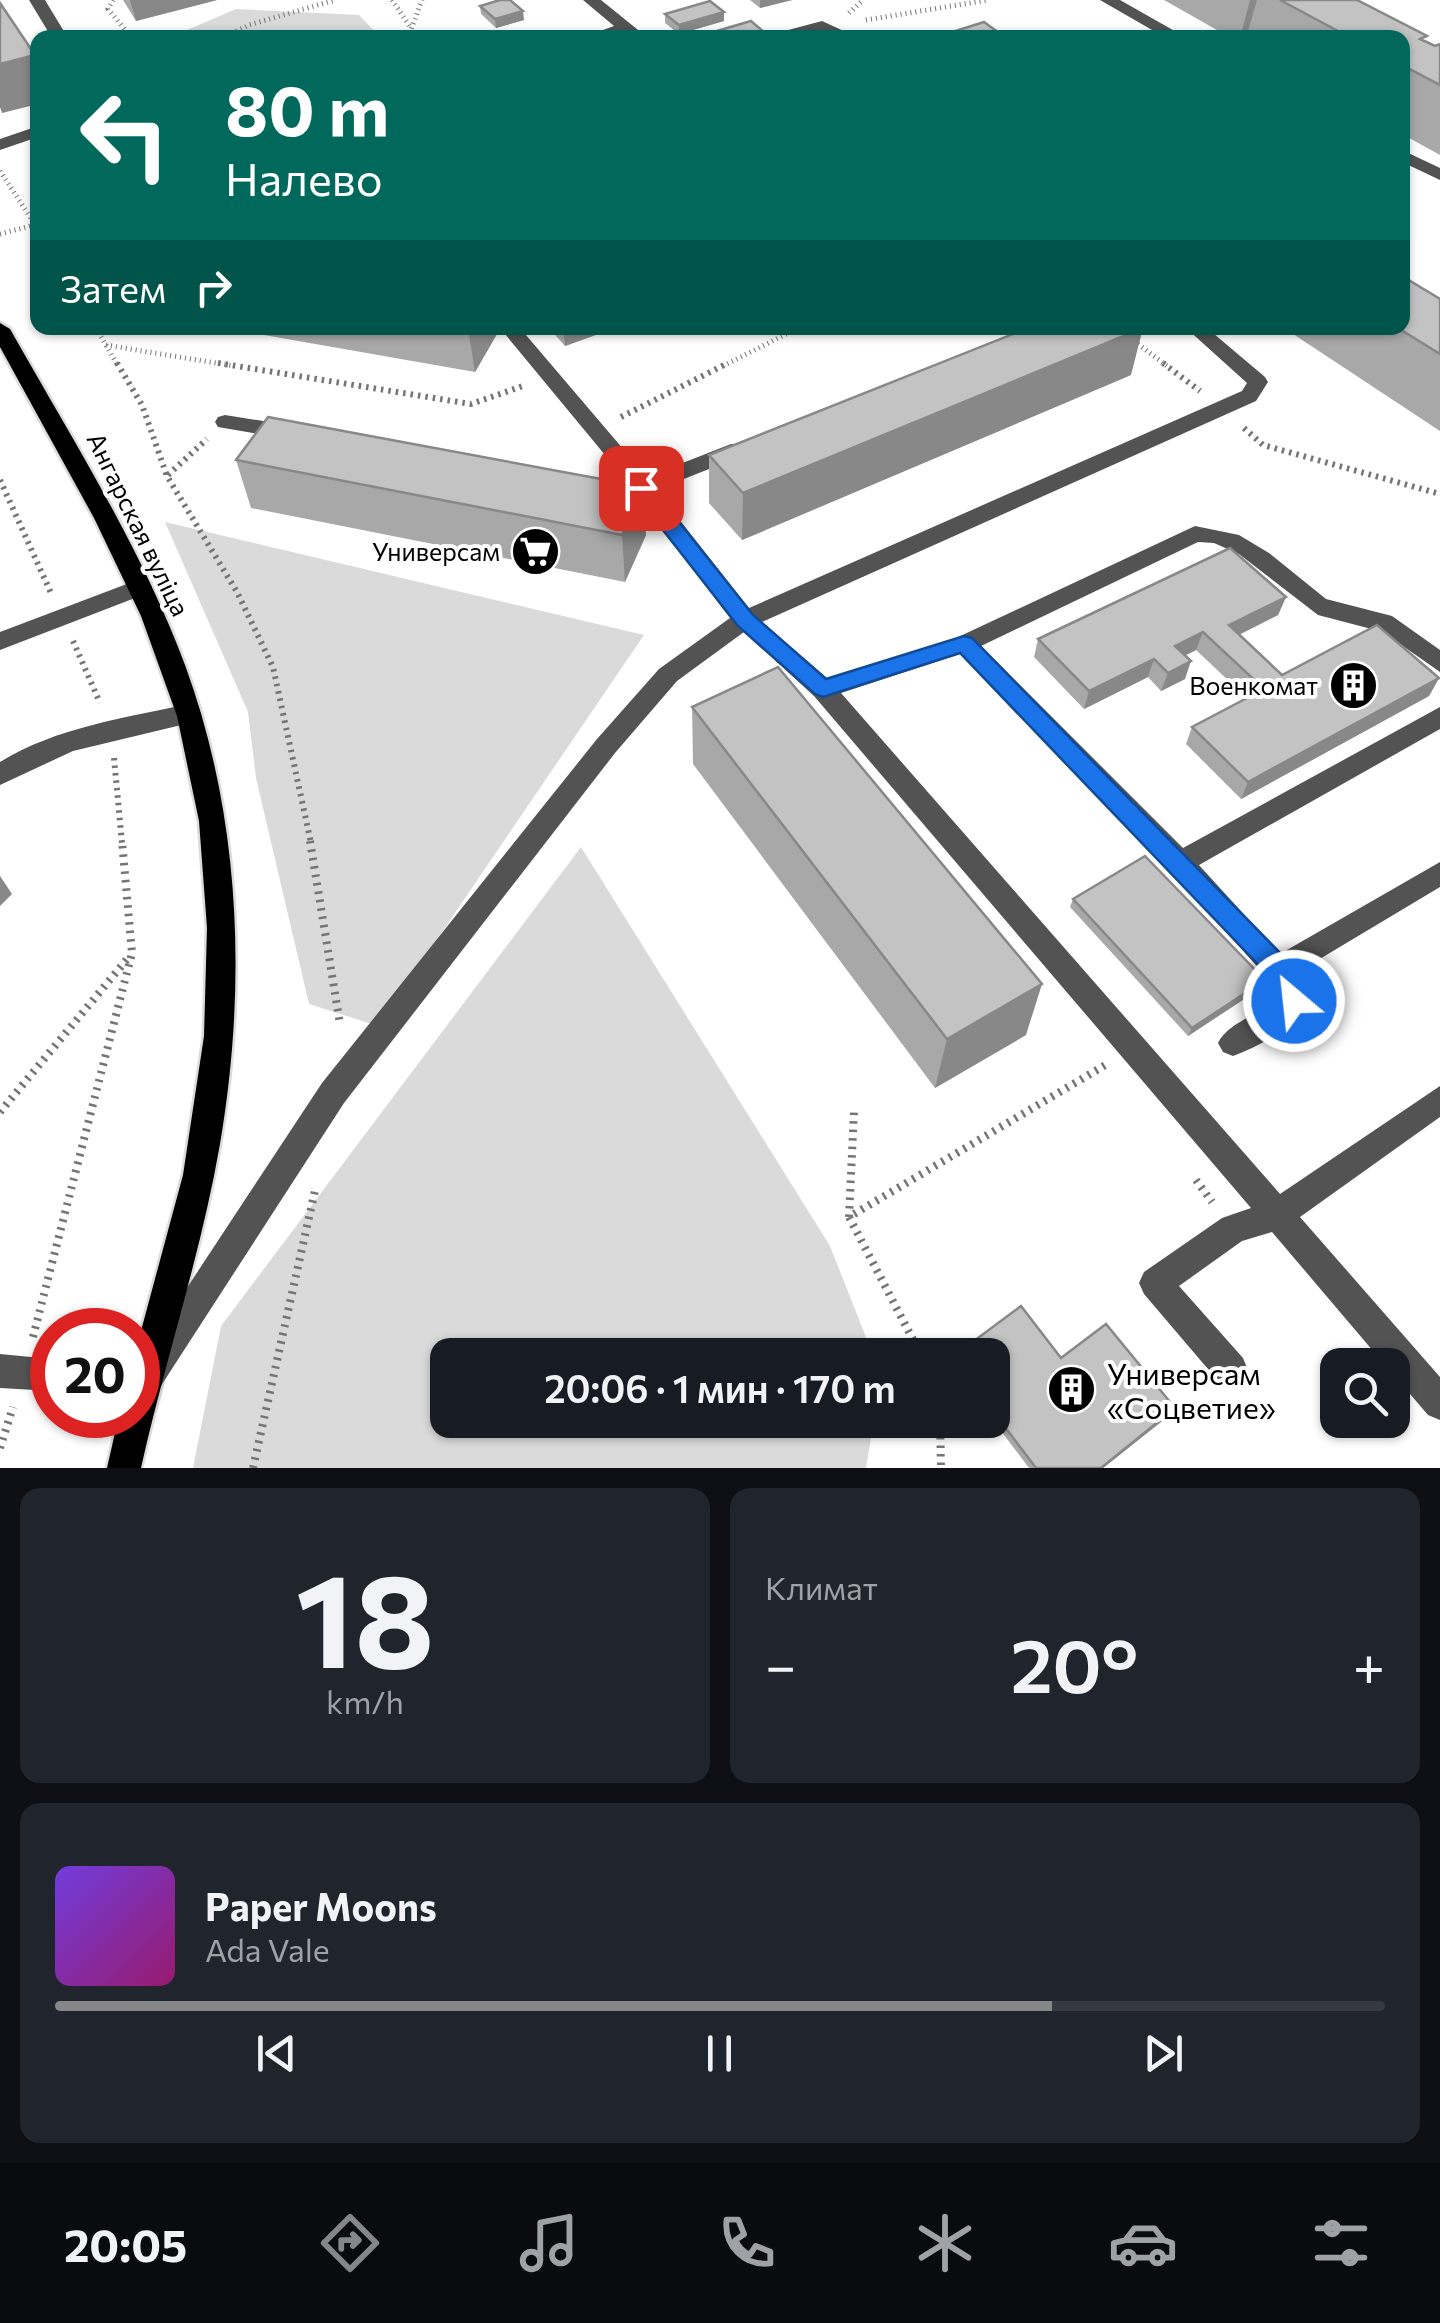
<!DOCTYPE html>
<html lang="ru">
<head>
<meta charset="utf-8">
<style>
  body { margin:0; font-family:Commissioner,sans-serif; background:#20242c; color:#f1f3f6; height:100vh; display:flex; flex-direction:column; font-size:38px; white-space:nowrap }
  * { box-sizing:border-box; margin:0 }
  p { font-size:32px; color:#9ea1a6 }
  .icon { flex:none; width:55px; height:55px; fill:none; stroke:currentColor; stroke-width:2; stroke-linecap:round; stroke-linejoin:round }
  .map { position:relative; height:1468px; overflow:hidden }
  .panel { display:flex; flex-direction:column; gap:20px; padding:20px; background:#0d0f14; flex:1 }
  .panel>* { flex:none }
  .top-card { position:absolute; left:30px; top:30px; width:1380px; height:305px; border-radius:20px; box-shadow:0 2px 8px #0004; background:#00695c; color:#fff; overflow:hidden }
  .controls { position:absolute; left:1320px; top:1348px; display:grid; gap:20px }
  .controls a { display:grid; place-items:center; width:90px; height:90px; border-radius:20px; background:#171b24; box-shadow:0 2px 8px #0004; font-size:50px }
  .speed { position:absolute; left:30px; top:1308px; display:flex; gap:20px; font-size:50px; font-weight:700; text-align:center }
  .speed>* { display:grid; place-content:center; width:130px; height:130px; border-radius:50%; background:#171b24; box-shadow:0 2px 8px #0004; line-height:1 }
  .speed .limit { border:15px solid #d22; background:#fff; color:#111 }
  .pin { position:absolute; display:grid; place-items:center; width:85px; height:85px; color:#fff; margin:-42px; border-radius:20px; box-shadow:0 5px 15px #0006 }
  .me { position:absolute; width:110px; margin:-55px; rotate:332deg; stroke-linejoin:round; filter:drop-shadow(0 0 8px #0008) }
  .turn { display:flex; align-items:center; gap:35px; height:210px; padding:0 30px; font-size:45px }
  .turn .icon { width:130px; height:130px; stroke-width:2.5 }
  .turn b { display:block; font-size:70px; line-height:85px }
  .then { display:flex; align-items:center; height:95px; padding:0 30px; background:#0003; gap:20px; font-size:38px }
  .big { font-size:75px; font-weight:600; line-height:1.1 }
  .panel .tile { flex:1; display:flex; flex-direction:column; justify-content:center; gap:15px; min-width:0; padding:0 35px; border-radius:20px; background:#20242c }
  .panel .dial { align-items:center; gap:0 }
  .dial b { font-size:130px; line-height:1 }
  .song { display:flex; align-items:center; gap:30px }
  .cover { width:120px; height:120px; border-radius:15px; background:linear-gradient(135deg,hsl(260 70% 55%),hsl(320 70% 35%)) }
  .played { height:10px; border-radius:5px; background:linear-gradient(90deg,#858687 75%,#363941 75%) }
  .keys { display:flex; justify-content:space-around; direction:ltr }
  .heat { display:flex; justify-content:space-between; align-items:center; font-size:55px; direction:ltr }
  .panel .tiles { flex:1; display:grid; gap:20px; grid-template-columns:1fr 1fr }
  .tile:last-child { grid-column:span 2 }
  .trip { position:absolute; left:430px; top:1338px; width:580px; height:100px; border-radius:20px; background:#171b24; box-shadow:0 2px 8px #0004; font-weight:600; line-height:100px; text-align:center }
  .dock { display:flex; height:160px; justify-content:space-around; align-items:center; background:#090b0e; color:#9ea1a6 }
  .dock .icon { width:70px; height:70px }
  .dock .on { color:#858687 }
  .dock b { font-size:45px; color:#f1f3f6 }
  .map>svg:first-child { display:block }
  .green { fill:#dadada }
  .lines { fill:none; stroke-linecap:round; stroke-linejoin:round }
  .major-casing { stroke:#dbdbdb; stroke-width:5 }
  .path-far2 { stroke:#757575; stroke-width:5; stroke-dasharray:1 4; stroke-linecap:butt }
  .path-far1 { stroke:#757575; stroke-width:6; stroke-dasharray:2.5 5; stroke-linecap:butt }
  .path { stroke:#757575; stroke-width:8; stroke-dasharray:2.5 6; stroke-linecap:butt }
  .minor { fill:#535353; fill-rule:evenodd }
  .major { fill:#000; fill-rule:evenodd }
  .wall { fill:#a8a8a8 }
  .shaded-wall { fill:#888 }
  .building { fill:#c3c3c3; stroke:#888; stroke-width:2.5 }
  .route { fill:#1a73e8; stroke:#114b97; stroke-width:2.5 }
  .labels { text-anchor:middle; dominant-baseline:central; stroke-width:8; stroke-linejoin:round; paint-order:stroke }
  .street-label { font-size:25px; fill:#000; stroke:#fff }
  .poi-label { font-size:25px; fill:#000; stroke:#fff; text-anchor:end }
  .near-poi-label { font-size:30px; fill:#000; stroke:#fff; text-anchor:start }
</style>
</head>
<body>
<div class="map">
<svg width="1440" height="1468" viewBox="0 0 1440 1468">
  <rect width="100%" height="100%" fill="#fff"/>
  <path class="green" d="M 236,9 L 359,15 L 377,34 L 369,38 L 173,36 Z
    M 165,522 L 644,635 L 378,1026 L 309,1004 L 256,778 L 248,712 Z
    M 581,847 L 830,1246 L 873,1355 L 448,1355 L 448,1420 L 874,1420 L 866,1468 L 193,1468 L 221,1326 Z"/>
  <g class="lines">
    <defs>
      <path id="major" d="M 0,323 L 10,329 C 72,439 141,547 185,665 C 241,817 247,985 220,1144 C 201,1254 165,1360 141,1468 L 107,1468 L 119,1415 L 138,1415 L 138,1342 L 183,1175 L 204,1036 L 207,928 L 199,821 L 177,716 L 141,616 L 94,518 L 0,347 Z"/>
    </defs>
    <use href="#major" class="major-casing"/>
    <path class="path-far2" d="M 113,0 L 108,9 L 132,38
      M 392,0 L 411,28
      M 849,13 L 863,0
      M 866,20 L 988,0
      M 223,38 L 249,25 L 335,0
      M 408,38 L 422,0
      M 0,171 L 38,229
      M 0,234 L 34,225
      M 96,328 L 118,366
      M 1134,341 L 1167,366
      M 106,345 L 234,366
      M 723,366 L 798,328"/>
    <path class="path-far1" d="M 117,363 L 142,405 L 167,476 L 237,592 L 273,667 L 311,843
      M 218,363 L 471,404 L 523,386
      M 1163,363 L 1200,391
      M 621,417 L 728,363
      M 1244,428 L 1263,445 L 1440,494
      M 168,475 L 207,439
      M 0,480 L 51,593
      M 73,641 L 100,703
      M 114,758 L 122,843"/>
    <path class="path" d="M 310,841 L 340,1024
      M 0,1112 L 128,958
      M 1196,1180 L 1212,1202
      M 849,1217 L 854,1111
      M 33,1337 L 132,953 L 122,841
      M 921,1355 L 849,1217 L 1107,1064
      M 940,1420 L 941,1468
      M 0,1448 L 13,1407
      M 253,1468 L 316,1186"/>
    <path class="minor" d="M 29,0 L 45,0 L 68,38 L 52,38 Z
      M 583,0 L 601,0 L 648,38 L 629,38 L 623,33 L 581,38 L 614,26 Z
      M 1100,0 L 1120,0 L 1187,38 L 1166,38 Z
      M 822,21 L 859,38 C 844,38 830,31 817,32 C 798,32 779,38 758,38 Z
      M 38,126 L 38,137 L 0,150 L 0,139 Z
      M 1402,150 L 1440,168 L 1440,180 L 1402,162 Z
      M 500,328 L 520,328 L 647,477 L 731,444 L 747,444 L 750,449 L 747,454 L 656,490 L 749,608 L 1242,391 L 1247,383 L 1186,328 L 1207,328 L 1265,377 L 1268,382 L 1256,401 L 762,622 L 827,678 L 956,638 L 1195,526 L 1239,535 L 1269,553 L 1326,599 L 1392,616 L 1440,650 L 1440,672 L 1383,632 L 1318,615 L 1239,554 L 1214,543 L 1198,542 L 981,646 L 1183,848 L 1440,707 L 1440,729 L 1199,865 L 1280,954 L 1440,862 L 1440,887 L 1298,972 L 1309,989 C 1299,1024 1266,1044 1233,1056 L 1223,1052 L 1218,1043 C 1229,1020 1265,1015 1280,992 L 1171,871 L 960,654 L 841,693 L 1280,1194 L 1440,1086 L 1440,1117 L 1300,1217 L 1440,1377 L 1440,1420 L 1428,1415 L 1392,1373 L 1392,1365 L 1385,1365 L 1272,1232 L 1242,1241 L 1179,1286 L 1243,1358 L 1248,1370 L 1243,1382 L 1231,1387 L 1219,1382 L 1144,1294 L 1139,1283 L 1144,1272 L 1222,1218 L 1251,1208 L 814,696 L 744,632 L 677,681 L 615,753 L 344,1103 L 155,1395 L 138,1400 L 138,1362 L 322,1083 L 597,739 L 659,669 L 730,618 L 638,497 L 619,498 L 616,493 L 629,484 Z
      M 225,415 L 294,426 L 305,433 L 294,440 L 218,427 L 215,422 L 218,417 Z
      M 140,579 L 152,587 L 148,593 L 0,650 L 0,632 Z
      M 189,704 L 198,707 L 201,714 L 198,721 L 73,751 L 0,785 L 0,762 C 57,727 125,718 189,704 Z
      M 0,1354 L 52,1359 L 52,1391 L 0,1388 Z"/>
    <use href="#major" class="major"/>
  </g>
  <path class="wall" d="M 123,0 L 217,0 L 136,21 Z
    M 750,0 L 792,0 L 760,8 Z
    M 1164,0 L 1357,0 L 1425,41 L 1435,46 L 1440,44 L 1440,155 L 1402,134 L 1402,38 L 1231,38 Z
    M 480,6 L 524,20 L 496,28 L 481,14 Z
    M 724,12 L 724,21 L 679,34 L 665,23 L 665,14 Z
    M 1440,299 L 1440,431 L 1284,328 L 1402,328 Z
    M 224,328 L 496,328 L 497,334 L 475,372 Z
    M 549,328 L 615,328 L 565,346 Z
    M 1131,375 L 742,540 L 709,503 L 709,455 Z
    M 236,460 L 646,535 L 625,582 L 251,508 Z
    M 1286,597 L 1278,615 L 1239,635 L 1282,675 L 1439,678 L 1429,696 L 1241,799 L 1186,744 L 1192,727 L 1247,698 L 1196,650 L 1185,655 L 1185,679 L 1161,691 L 1148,677 L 1084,709 L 1034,657 L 1038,639 Z
    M 692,707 L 1026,1035 L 935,1088 L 693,764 Z
    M 1073,899 L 1265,980 L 1261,988 L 1188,1036 L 1070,907 Z
    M 992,1355 L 1061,1358 L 1175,1408 L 1171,1414 L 1103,1468 L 1029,1468 L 992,1419 Z"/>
  <path class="shaded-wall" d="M 130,0 L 217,0 L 136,21 Z
    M 760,0 L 792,0 L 760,8 Z
    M 1250,0 L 1257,0 L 1246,38 L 1240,38 Z
    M 523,11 L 524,20 L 496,28 L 495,19 Z
    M 724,12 L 724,21 L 679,34 L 679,25 Z
    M 35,55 L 38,62 L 38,104 L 2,113 L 0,107 L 0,64 Z
    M 468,328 L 496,328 L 497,334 L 475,372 Z
    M 563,328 L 615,328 L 565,346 Z
    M 1143,328 L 1131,375 L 742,540 L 743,493 Z
    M 644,487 L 646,535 L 625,582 L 622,535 Z
    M 1286,597 L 1278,615 L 1222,643 L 1229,625 Z
    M 1203,632 L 1196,650 L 1169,664 L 1175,646 Z
    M 1154,659 L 1148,677 L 1084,709 L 1089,691 Z
    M 1191,661 L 1185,679 L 1161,691 L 1168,673 Z
    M 1439,678 L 1429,696 L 1241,799 L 1248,782 Z
    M 0,876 L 12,894 L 0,906 Z
    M 1265,980 L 1261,988 L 1188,1036 L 1192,1028 Z
    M 1042,984 L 1026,1035 L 935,1088 L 947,1039 Z
    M 1175,1408 L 1171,1414 L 1103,1468 L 1101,1468 Z"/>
  <path class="building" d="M 500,0 L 510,0 L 523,11 L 495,19 L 480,6 Z
    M 1280,0 L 1357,0 L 1427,36 L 1420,39 L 1435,46 L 1440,44 L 1440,85 L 1402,65 L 1402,60 L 1404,59 L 1402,58 L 1402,38 L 1351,38 Z
    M 710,1 L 724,12 L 679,25 L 665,14 Z
    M 0,3 L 35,55 L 0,64 Z
    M 751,21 L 771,38 L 693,38 Z
    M 984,22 L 1006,38 L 947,38 L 943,35 Z
    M 1402,276 L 1440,299 L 1440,354 L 1398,328 L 1402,328 Z
    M 1028,328 L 1143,328 L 743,493 L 709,455 Z
    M 268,417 L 644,487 L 622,535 L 236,460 Z
    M 1230,548 L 1286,597 L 1229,625 L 1282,675 L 1377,625 L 1439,678 L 1248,782 L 1192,727 L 1264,689 L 1203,632 L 1175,646 L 1191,661 L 1168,673 L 1154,659 L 1089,691 L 1038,639 Z
    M 778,667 L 1042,984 L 947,1039 L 692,707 Z
    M 1145,856 L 1265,980 L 1192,1028 L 1073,899 Z
    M 1021,1306 L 1061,1358 L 1106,1324 L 1175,1408 L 1101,1468 L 1036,1468 L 992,1410 L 992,1355 L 955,1355 Z"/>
  <path class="route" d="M 641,481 L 648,483 L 753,615 L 826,679 L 964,636 L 972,638 L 1288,961 L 1308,989 L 1303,1009 L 1294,1013 L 1284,1009 L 1282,992 L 1270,977 L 960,653 L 823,697 L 815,694 L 738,626 L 634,493 L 634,483 Z"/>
  <defs>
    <symbol id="supermarket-disc" viewBox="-11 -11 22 22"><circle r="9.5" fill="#000" stroke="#fff"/><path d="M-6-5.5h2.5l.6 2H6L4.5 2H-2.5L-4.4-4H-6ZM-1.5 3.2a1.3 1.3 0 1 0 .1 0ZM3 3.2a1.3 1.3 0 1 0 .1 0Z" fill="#fff"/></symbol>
    <symbol id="building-disc" viewBox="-11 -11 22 22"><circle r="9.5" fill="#000" stroke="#fff"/><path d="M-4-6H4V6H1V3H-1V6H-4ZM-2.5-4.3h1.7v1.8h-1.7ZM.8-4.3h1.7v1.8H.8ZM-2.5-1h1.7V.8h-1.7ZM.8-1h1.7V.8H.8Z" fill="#fff"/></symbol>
  </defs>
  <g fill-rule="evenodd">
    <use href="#supermarket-disc" x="508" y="524" width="55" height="55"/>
    <use href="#building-disc" x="1326" y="658" width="55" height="55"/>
    <use href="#building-disc" x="1044" y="1362" width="55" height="55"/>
  </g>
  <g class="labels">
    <g class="street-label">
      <text transform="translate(139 524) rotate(64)">Ангарская вуліца</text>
    </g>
    <g class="poi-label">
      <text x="500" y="551">Универсам</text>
      <text x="1318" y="685">Военкомат</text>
    </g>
    <g class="near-poi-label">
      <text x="1107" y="1372">Универсам<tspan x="1107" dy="34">«Соцветие»</tspan></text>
    </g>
  </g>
</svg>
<div class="controls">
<a><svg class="icon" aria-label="search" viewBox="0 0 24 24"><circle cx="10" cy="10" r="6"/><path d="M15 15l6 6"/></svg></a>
</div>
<div class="speed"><div class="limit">20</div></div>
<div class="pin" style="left:641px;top:488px;background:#d93025"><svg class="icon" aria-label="arrive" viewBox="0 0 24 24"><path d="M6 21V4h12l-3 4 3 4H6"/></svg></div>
<svg class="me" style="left:1294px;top:1001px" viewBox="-20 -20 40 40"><circle r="17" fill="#1a73e8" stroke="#fff" stroke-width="3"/><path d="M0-11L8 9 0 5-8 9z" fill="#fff"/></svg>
<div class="trip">20:06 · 1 мин · 170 m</div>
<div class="top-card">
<div class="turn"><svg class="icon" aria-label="left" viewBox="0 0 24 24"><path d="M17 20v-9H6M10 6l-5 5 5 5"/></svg><div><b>80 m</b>Налево</div></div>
<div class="then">Затем<svg class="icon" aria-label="right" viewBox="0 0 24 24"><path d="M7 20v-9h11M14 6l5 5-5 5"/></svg></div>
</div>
</div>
<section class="panel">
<div class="tiles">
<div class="tile dial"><b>18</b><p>km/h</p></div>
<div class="tile"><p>Климат</p>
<div class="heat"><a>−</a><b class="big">20°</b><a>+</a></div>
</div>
<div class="tile">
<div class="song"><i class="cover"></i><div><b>Paper Moons</b><p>Ada Vale</p></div></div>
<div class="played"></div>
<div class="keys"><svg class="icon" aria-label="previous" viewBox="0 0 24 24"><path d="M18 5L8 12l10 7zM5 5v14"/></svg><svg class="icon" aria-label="pause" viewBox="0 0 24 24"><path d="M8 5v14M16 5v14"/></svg><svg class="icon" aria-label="next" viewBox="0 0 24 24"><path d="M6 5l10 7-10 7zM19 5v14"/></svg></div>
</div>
</div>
</section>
<nav class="dock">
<b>20:05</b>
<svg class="icon on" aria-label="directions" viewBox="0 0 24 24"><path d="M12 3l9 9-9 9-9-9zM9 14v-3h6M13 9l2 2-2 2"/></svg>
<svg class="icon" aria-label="music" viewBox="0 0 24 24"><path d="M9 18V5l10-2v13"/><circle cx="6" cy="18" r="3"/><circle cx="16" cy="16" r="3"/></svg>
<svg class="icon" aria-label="phone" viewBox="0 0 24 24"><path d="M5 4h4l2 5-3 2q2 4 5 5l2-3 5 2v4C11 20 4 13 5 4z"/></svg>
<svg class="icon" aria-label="climate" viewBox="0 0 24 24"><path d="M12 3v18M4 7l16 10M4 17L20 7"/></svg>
<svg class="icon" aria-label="car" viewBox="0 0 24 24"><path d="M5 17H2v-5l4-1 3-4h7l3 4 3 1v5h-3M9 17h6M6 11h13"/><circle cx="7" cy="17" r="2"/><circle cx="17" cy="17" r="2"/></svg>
<svg class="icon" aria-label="filters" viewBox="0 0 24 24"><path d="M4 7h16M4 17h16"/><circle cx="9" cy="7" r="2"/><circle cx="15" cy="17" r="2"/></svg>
</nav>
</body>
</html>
